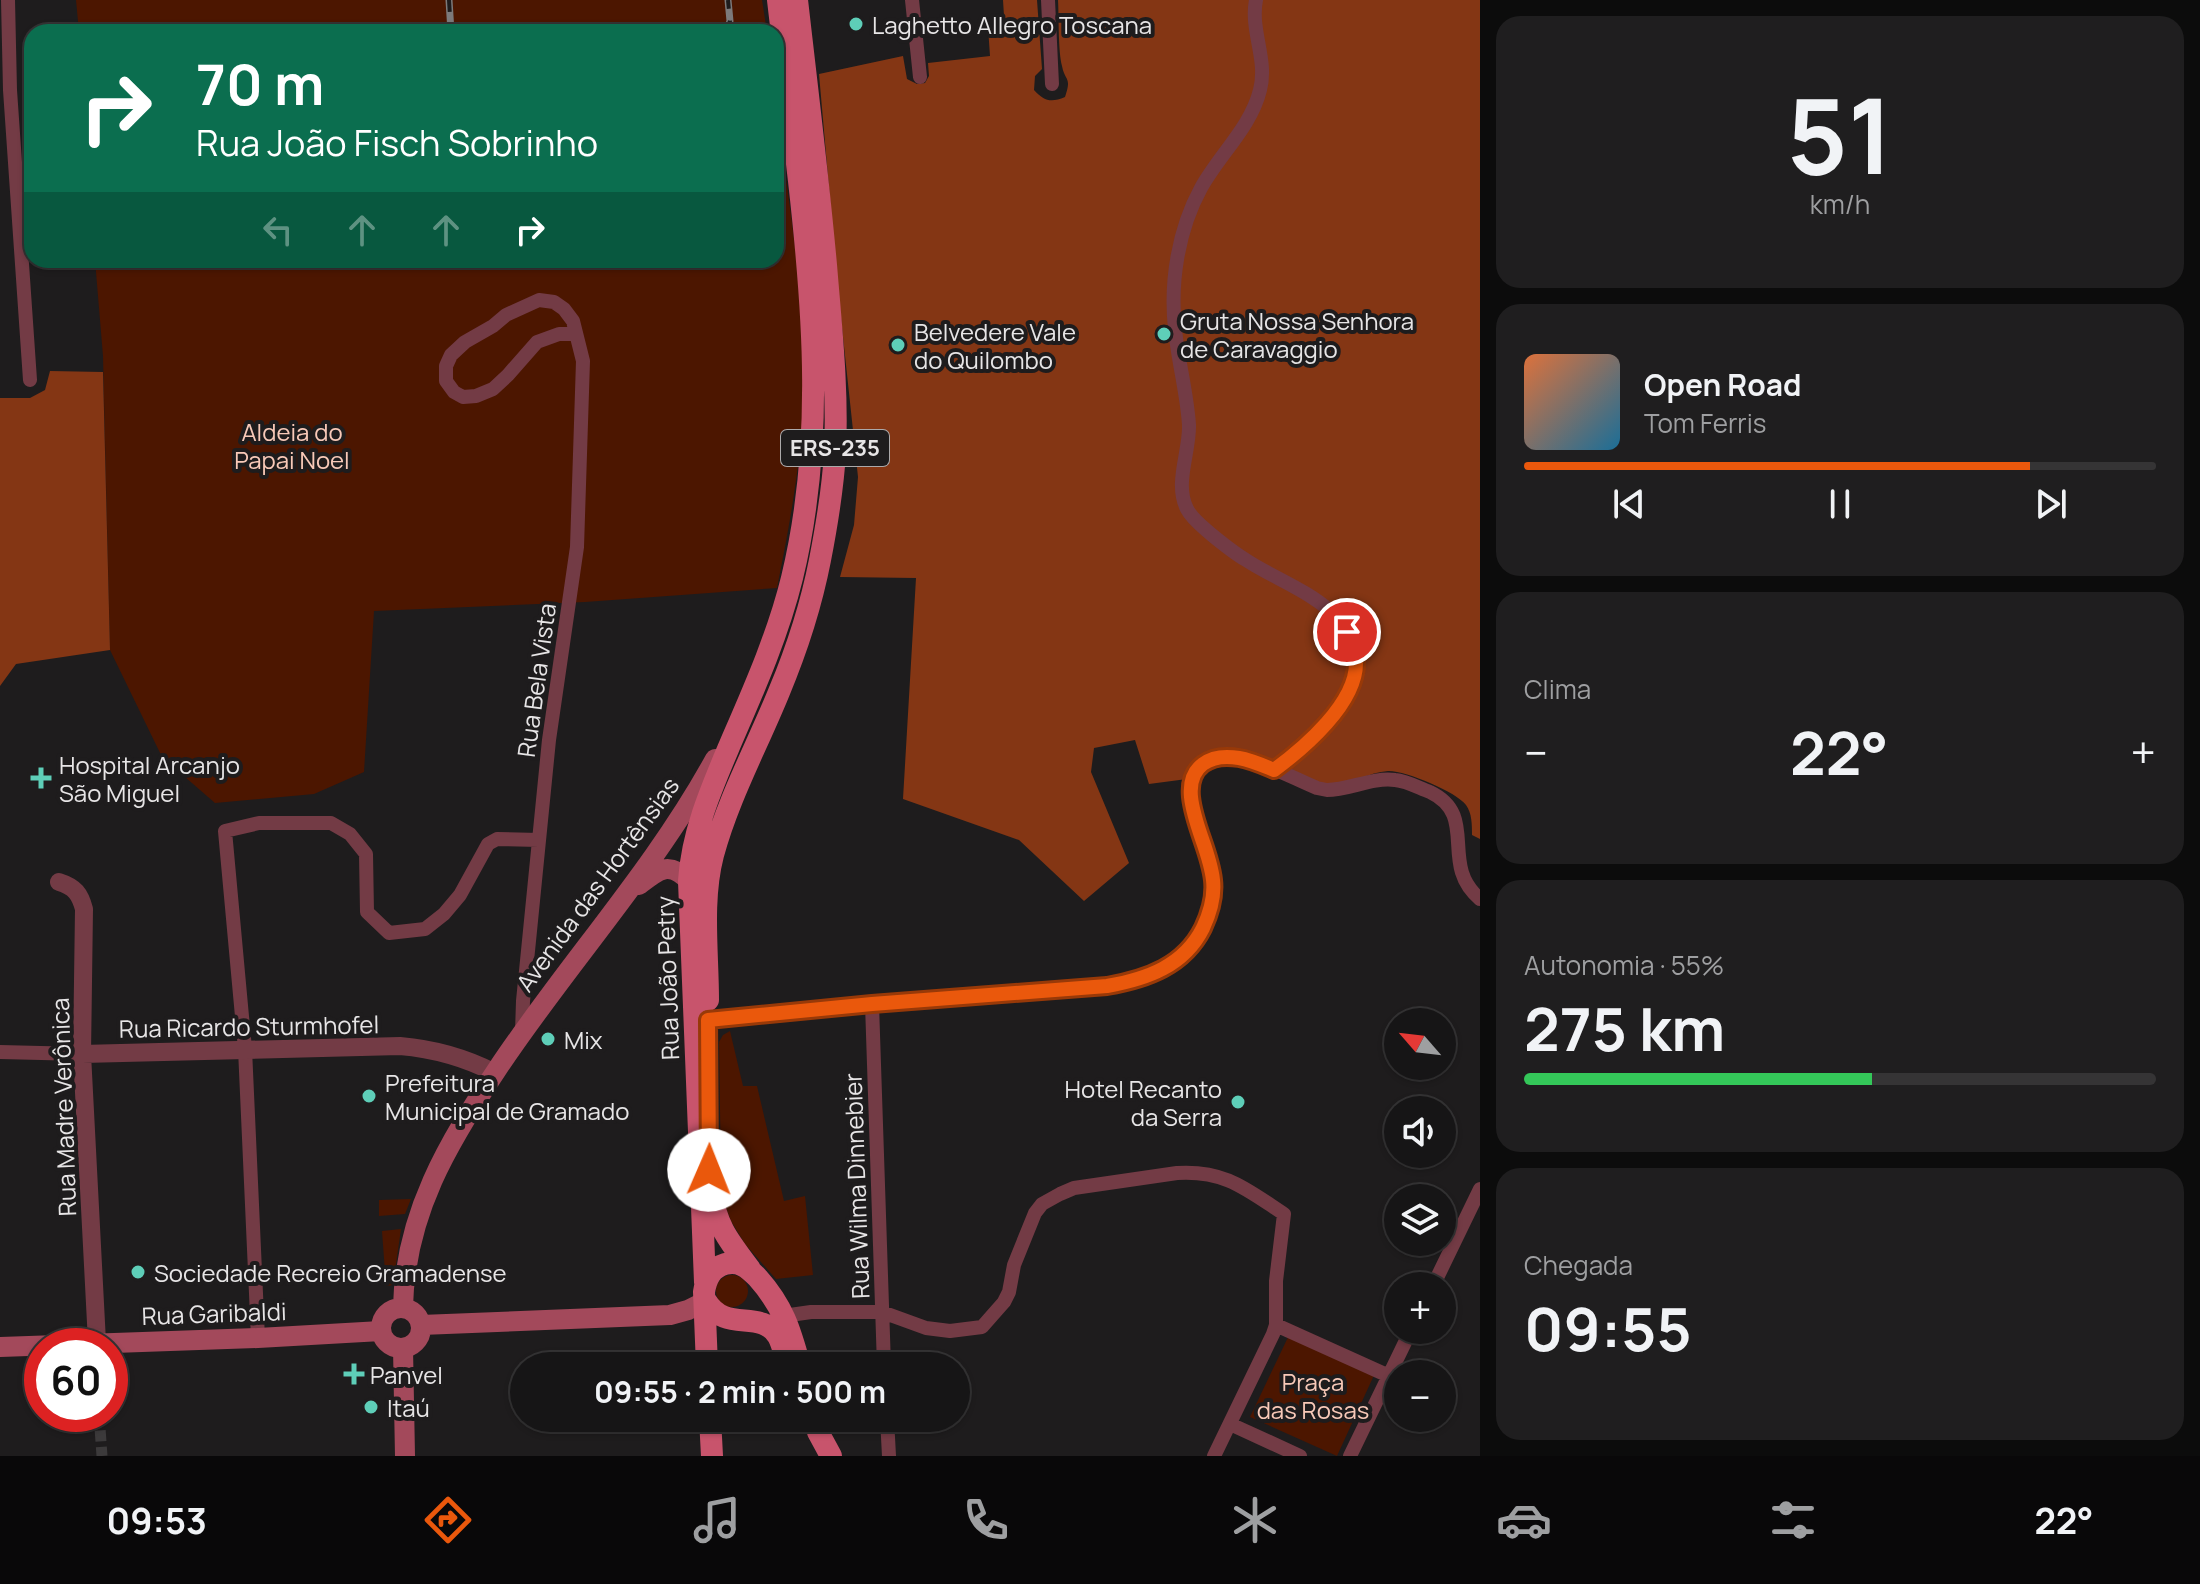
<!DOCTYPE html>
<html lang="pt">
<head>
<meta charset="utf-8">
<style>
  body { margin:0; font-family:Manrope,sans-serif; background:#1f1e1f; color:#f1f3f6; height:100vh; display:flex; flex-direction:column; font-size:30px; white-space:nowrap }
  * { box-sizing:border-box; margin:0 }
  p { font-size:26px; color:#9e9fa1 }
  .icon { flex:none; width:44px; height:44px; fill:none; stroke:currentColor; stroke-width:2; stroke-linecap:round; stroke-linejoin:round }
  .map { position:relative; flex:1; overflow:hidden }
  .sheet { display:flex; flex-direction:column; gap:16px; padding:16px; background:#0c0c0c; width:720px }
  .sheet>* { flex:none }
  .top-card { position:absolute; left:24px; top:24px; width:760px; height:244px; border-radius:24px; box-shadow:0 2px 6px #0004,0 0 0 2px #353435; background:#0b6e4f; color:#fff; overflow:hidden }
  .needle { width:52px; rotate:298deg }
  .controls { position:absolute; left:1384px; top:1008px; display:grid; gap:16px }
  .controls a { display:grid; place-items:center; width:72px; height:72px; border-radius:50%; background:#161516; box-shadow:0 2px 6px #0004,0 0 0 2px #353435; font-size:40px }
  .speed { position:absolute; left:24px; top:1328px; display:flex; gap:16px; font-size:40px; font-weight:700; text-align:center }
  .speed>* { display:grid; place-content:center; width:104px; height:104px; border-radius:50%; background:#161516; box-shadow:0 2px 6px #0004,0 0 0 2px #353435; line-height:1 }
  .speed .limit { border:12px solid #d22; background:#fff; color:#111 }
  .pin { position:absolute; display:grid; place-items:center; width:68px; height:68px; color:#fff; margin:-34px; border:4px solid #fff; border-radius:50%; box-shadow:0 2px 8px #0007 }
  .me { position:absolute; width:88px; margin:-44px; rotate:1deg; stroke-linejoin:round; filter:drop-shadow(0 0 6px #0008) }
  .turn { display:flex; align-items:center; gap:28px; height:168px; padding:0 40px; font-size:36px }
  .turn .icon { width:104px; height:104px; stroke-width:2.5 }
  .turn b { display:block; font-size:56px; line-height:68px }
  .lanes { display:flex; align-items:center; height:76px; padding:0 40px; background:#0003; justify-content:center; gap:40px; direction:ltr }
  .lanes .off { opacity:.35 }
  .big { font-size:60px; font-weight:700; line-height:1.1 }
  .sheet .widget { flex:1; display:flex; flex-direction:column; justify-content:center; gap:12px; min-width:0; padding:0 28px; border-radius:24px; background:#1f1e1f }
  .sheet .dial { align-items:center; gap:0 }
  .dial b { font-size:104px; line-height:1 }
  .song { display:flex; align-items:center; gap:24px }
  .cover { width:96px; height:96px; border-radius:12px; background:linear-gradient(135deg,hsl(20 70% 55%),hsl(200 70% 35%)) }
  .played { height:8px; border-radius:4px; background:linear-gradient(90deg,#ea580c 80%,#353435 80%) }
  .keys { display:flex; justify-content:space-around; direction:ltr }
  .heat { display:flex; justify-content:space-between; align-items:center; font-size:44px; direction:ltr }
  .charge { height:12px; border-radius:6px; background:linear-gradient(90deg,#34c759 55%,#353435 0) }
  .trip { position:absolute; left:510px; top:1352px; width:460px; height:80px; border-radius:40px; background:#161516; box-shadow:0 2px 6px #0004,0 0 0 2px #353435; font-weight:700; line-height:80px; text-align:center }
  .menu { display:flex; height:128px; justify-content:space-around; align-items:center; background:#090809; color:#9e9fa1 }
  .menu .icon { width:56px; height:56px }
  .menu .active { color:#ea580c }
  .menu b { font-size:36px; color:#f1f3f6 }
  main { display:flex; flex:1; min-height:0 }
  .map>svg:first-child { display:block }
  .green { fill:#4c1600 }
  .forest { fill:#843614 }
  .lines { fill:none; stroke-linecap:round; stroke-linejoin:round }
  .pedestrian-tunnel { stroke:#3c3a3b; stroke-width:11; stroke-dasharray:11 5.5; stroke-linecap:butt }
  .minor { stroke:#733b45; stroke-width:14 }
  .tertiary { stroke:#733b45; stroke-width:18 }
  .secondary { stroke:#a3495b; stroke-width:20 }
  .primary { stroke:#c8546c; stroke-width:22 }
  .rail-casing { stroke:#7c7a7b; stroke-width:7 }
  .rail { stroke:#1e1c1d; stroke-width:4; stroke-dasharray:12; stroke-linecap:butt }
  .route-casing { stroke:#983908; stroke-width:20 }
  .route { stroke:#ea580c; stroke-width:14 }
  .poi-dot { fill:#5eceb8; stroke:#1e1c1d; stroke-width:3 }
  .labels { text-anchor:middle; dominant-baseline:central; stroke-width:8; stroke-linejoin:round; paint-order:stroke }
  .shield { fill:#1e1c1d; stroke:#aba9aa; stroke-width:2 }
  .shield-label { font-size:22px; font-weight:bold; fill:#e7e5e6 }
  .poi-label { font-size:24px; fill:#e7e5e6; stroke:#1e1c1d; text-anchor:start }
  .park-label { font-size:24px; fill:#f8c9b8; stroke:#1e1c1d }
  .street-label { font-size:24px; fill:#e7e5e6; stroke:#1e1c1d }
</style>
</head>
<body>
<main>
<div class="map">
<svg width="1480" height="1456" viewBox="0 0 1480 1456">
  <rect width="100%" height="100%" fill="#1e1c1d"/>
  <path class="green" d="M 76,0 L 762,0 L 767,32 L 79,32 Z
    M 776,103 C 787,194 804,285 804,376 C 804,448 791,518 777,588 L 585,602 L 374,611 L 364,772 L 314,794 L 215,803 L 162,757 L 110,650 L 103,356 L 95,260 L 776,260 Z
    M 730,1031 L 743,1086 L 757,1086 L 784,1201 L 805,1196 L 813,1275 L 776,1279 L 745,1244 L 731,1221 L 723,1200 L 721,1176 L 719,1042 L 723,1035 Z
    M 411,1199 L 405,1214 L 379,1216 L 379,1200 Z
    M 401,1229 L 393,1285 L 386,1286 L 382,1231 Z
    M716 1291a16 16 0 1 1 32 0a16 16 0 1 1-32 0Z
    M 1290,1333 L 1375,1373 L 1337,1456 L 1250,1417 Z"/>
  <path class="forest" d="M 1003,0 L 1037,0 L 1042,69 L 1035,76 L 1034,90 C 1044,101 1051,103 1065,97 C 1072,76 1065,82 1062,66 C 1058,50 1059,18 1058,0 L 1480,0 L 1480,839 L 1472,835 C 1472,825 1472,813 1466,805 C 1457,792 1404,770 1388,771 C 1368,772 1348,787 1328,785 C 1302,781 1267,763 1241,753 L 1187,779 L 1149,784 L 1135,740 L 1094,748 L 1091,772 L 1129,863 L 1084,901 L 1019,840 L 903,799 L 916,578 L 840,577 L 854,525 L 858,477 L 838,290 L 819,74 L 903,56 L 907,79 L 917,84 L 925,83 L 929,76 L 928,63 L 990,56 L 988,27 L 996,26 L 996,16 L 1004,16 Z
    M 50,371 L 103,372 L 110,650 L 16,664 L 0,686 L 0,398 L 30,398 L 45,390 Z"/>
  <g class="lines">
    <path class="pedestrian-tunnel" d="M 99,1414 L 102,1456"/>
    <path class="minor" d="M 8,0 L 10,90 L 30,380
      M 912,0 L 920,77
      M 1048,0 L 1052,84
      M 1256,0 C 1250,31 1268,59 1260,90 C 1251,127 1219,155 1201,188 C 1178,230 1170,282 1175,329 C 1178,361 1187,393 1189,425 C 1190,451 1174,484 1187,509 C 1192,519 1203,527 1212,535 C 1223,544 1234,553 1246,560 C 1285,586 1355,605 1356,663 C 1357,703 1304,748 1274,770
      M 872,1004 L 884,1366
      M 708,1020 L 872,1004 L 1107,986 C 1147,979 1184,967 1203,929 C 1208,918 1213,906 1214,894 C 1215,863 1177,793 1196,769 C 1200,765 1207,762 1212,760 C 1222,757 1232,756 1242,758 C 1268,764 1293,778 1317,788 L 1327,790 C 1349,790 1372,777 1395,780 C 1407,781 1419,788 1430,792 C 1480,816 1438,864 1480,899
      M 522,1032 L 523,1001 L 549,740 L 577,547 L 583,361 L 573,321 L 564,309 L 554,302 L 539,300 L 506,315 L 493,326 L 465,342 L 451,355 L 446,366 L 446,381 L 454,392 L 463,397 L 476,396 L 493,389 L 508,375 L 537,342 L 559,334 L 576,334
      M 0,1052 L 82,1054
      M 1433,1286 L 1480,1189
      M 776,1317 L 811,1312 L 882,1312 L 926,1328 L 950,1331 L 982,1327 L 1004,1302 L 1009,1292 L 1014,1265 L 1035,1213 L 1042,1204 L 1060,1194 L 1074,1188 L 1177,1173 C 1225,1170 1246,1189 1284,1214 L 1276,1281 L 1276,1325 L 1273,1334 L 1214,1456
      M 1276,1325 L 1389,1376
      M 258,1338 L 245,1049 L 225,831 L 259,823 L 331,823 L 350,834 L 366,854 L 367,912 L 389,933 L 425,929 L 444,914 L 460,895 L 488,844 L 497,839 L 539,840
      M 887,1418 L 889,1456
      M 1230,1424 L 1300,1456
      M 1350,1456 L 1411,1330"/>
    <path class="tertiary" d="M 59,882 C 75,887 80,894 84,909 L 82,1054 L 97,1342
      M 82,1054 L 400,1046 C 435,1049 464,1057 495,1073"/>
    <path class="secondary" d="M 639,885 C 658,870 669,860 689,881
      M 403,1307 C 405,1214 448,1143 498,1068 C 568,963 655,869 715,759
      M381 1328a20 20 0 1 1 40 0a20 20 0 1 1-40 0Z
      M 421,1325 L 670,1315 L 688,1310 L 706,1301
      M 0,1347 L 258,1338 L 381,1331
      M 403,1348 L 405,1456"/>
    <path class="primary" d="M 708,1000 C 708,953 701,901 713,855 C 728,799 757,746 779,692 C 797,649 811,606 820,560 C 827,524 833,488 835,452 C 838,389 831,327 826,265 C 818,176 807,88 797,0
      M 711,1190 C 716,1226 729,1241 750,1269
      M 705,1282 L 689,881 C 692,832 712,787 731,742 C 754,689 778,635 792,578 C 824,446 814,313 799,181 C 792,120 785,60 778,0
      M 706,1301 C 726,1334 760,1308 778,1336 C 782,1343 784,1353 787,1361
      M 707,1366 L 704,1292 C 706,1279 711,1268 725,1264 C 739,1260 748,1268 757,1277 C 783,1306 790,1329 800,1366
      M 710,1418 L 712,1456
      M 815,1418 L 818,1432 L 831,1456"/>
    <defs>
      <path id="rail" d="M 449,0 L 451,32
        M 726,32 L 730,21 L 728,0"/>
    </defs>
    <use href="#rail" class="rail-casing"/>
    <use href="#rail" class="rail"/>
  </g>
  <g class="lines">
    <defs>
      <path id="route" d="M 709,1170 L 708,1020 L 872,1004 L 1107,986 C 1147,979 1184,966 1203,928 C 1210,913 1215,897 1213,880 C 1210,852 1194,826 1191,797 C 1188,766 1210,753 1239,758 C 1251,760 1262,765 1274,770 C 1304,748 1357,703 1356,662 C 1356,652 1351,641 1347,632"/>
    </defs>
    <use href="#route" class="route-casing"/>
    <use href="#route" class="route"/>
  </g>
  <g class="poi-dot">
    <circle cx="856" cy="24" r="8"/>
    <circle cx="1164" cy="334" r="8"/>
    <circle cx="898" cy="345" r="8"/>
    <path d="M37 766h8v8h8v8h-8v8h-8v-8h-8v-8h8z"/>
    <circle cx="548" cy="1039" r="8"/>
    <circle cx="369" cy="1096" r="8"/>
    <circle cx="1238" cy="1102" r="8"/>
    <circle cx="138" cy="1272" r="8"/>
    <path d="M350 1362h8v8h8v8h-8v8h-8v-8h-8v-8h8z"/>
    <circle cx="371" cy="1407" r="8"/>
  </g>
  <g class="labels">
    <rect class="shield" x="781" y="430" width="108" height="36" rx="6"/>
    <g class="shield-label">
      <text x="835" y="448">ERS-235</text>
    </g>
    <g class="poi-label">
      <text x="872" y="24">Laghetto Allegro Toscana</text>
      <text x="1180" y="320">Gruta Nossa Senhora<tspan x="1180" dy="28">de Caravaggio</tspan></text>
      <text x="914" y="331">Belvedere Vale<tspan x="914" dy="28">do Quilombo</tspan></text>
      <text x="59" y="764">Hospital Arcanjo<tspan x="59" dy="28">São Miguel</tspan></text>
      <text x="564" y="1039">Mix</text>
      <text x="385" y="1082">Prefeitura<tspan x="385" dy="28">Municipal de Gramado</tspan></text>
      <text x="1222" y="1088" text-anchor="end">Hotel Recanto<tspan x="1222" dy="28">da Serra</tspan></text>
      <text x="154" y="1272">Sociedade Recreio Gramadense</text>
      <text x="370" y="1374">Panvel</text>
      <text x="387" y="1407">Itaú</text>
    </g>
    <g class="park-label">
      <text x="292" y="431">Aldeia do<tspan x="292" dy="28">Papai Noel</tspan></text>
      <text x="1313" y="1381">Praça<tspan x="1313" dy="28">das Rosas</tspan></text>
    </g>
    <g class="street-label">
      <text transform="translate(536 680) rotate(-82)">Rua Bela Vista</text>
      <text transform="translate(597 884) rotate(-54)">Avenida das Hortênsias</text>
      <text transform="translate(667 978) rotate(-92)">Rua João Petry</text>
      <text transform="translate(249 1026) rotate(-1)">Rua Ricardo Sturmhofel</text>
      <text transform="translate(63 1107) rotate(-92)">Rua Madre Verônica</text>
      <text transform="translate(856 1186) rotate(-92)">Rua Wilma Dinnebier</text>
      <text transform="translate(214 1313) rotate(-2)">Rua Garibaldi</text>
    </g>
  </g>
</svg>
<div class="controls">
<a><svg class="needle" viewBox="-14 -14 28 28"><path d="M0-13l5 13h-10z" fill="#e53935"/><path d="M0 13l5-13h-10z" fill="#9e9fa1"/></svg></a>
<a><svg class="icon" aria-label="sound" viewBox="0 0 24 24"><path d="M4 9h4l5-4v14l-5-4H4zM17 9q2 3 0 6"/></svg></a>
<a><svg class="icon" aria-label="layers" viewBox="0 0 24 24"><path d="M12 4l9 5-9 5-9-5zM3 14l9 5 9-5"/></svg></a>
<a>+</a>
<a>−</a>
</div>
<div class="speed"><div class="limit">60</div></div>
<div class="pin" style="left:1347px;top:632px;background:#d93025"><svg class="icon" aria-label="arrive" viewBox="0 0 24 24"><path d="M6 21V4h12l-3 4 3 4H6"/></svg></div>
<svg class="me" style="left:709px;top:1170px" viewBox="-20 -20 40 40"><circle r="19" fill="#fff"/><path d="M0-13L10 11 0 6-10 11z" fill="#ea580c"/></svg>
<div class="trip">09:55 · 2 min · 500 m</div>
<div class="top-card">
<div class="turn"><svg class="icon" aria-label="right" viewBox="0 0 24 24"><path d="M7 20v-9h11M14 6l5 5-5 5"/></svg><div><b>70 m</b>Rua João Fisch Sobrinho</div></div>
<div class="lanes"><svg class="icon off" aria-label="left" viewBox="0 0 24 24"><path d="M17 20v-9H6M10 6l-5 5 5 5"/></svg><svg class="icon off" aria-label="ahead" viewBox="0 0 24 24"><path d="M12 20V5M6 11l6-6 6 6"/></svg><svg class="icon off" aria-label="ahead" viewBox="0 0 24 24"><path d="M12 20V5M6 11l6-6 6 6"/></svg><svg class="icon" aria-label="right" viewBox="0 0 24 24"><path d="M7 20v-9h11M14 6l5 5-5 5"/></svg></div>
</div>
</div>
<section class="sheet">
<div class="widget dial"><b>51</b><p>km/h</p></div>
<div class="widget">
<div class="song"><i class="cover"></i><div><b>Open Road</b><p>Tom Ferris</p></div></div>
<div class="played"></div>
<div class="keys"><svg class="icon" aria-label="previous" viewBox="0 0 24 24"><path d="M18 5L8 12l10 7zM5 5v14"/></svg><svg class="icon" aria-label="pause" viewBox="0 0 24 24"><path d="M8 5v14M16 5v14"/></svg><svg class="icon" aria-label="next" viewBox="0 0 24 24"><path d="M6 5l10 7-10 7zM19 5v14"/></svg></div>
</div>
<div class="widget"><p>Clima</p>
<div class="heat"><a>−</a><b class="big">22°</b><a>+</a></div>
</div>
<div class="widget"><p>Autonomia · 55%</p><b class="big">275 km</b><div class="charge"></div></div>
<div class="widget"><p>Chegada</p><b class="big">09:55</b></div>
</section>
</main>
<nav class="menu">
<b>09:53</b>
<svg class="icon active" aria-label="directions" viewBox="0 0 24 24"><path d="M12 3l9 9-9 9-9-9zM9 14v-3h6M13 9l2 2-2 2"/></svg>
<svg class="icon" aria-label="music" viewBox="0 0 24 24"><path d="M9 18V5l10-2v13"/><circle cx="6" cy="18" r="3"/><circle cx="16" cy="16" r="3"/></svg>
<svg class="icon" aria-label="phone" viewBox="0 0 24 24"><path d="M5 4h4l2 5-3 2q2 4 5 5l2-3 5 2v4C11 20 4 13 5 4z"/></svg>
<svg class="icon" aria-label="climate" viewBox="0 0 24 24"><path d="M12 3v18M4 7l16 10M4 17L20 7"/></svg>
<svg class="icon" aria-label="car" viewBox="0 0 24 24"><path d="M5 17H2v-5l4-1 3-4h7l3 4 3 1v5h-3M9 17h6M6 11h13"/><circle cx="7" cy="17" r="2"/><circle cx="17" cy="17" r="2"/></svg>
<svg class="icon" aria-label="filters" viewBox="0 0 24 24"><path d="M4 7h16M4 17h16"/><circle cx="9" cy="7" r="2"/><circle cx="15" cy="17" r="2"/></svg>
<b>22°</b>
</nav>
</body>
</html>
